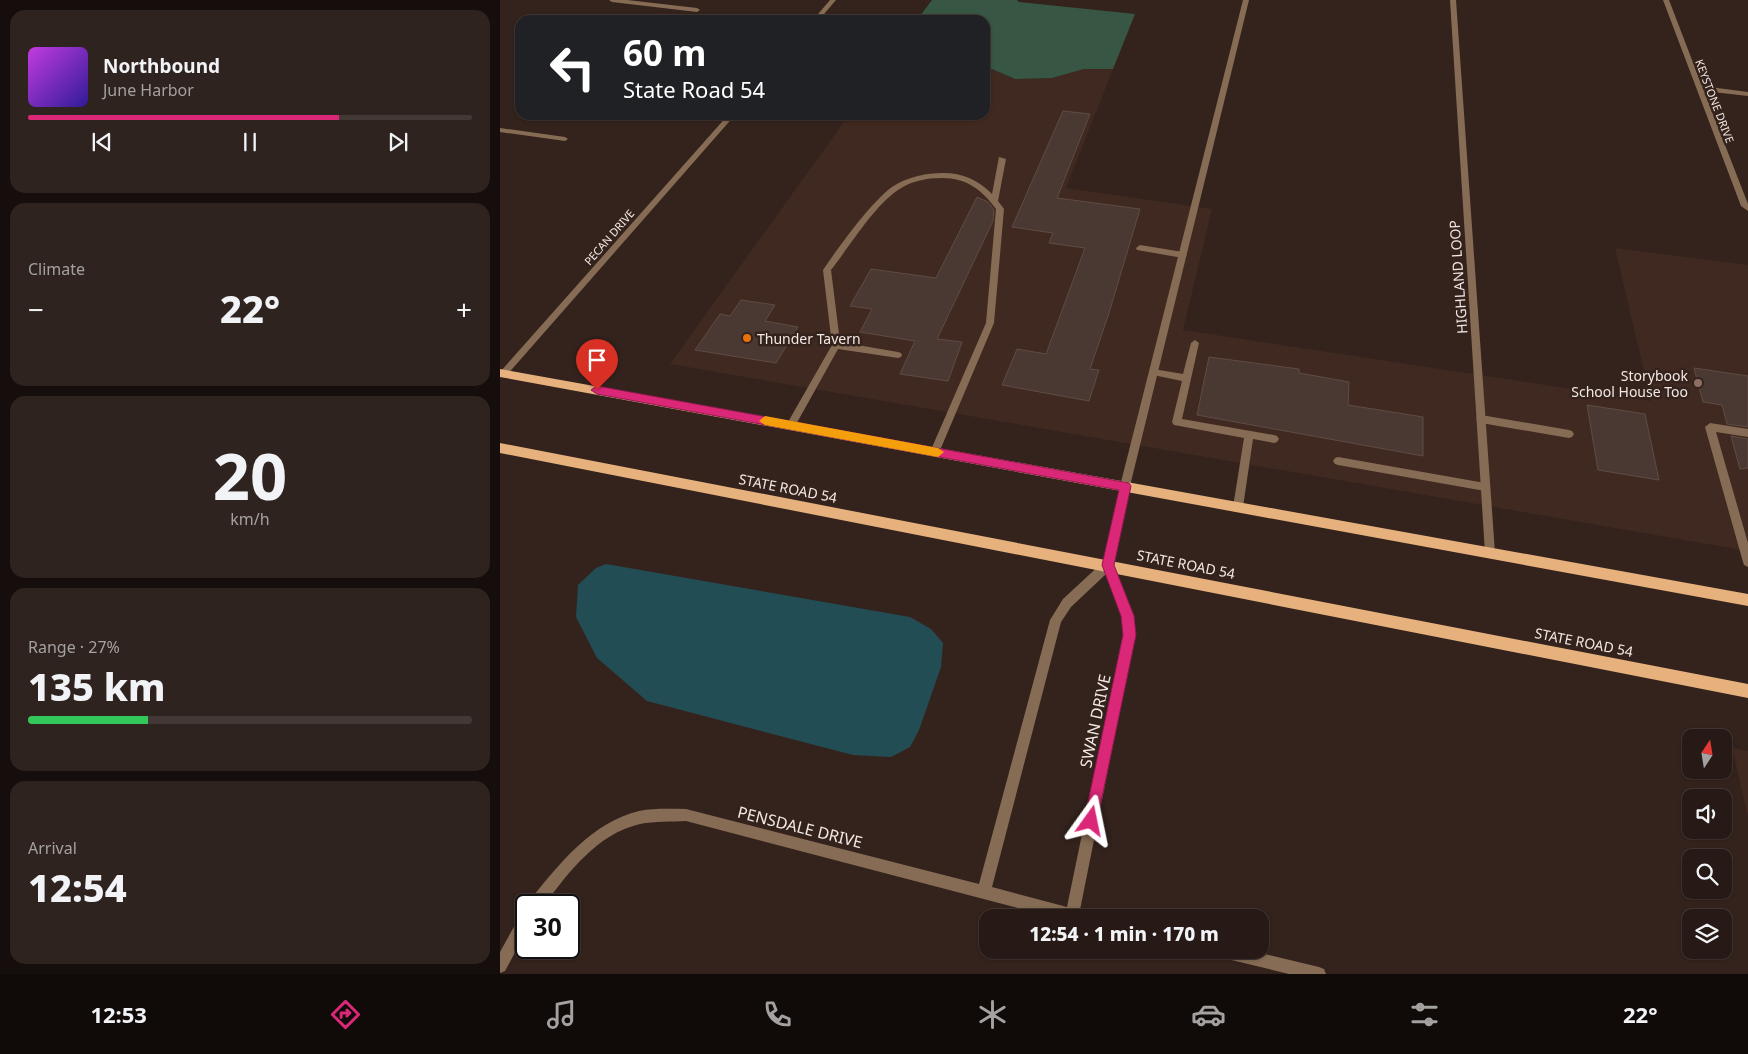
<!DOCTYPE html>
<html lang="en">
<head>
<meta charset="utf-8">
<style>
  body { margin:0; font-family:"Noto Sans",sans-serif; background:#2f231f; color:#f1f3f6; height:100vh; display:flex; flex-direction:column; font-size:19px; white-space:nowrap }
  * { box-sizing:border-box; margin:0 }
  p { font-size:16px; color:#a4a1a1 }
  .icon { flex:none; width:28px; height:28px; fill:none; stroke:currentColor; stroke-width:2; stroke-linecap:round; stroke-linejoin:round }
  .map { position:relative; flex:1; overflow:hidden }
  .sheet { display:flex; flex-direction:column; gap:10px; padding:10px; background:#150e0c; width:500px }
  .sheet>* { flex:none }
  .top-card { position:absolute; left:15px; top:15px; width:475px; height:105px; border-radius:15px; box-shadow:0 1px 4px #0004,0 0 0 1px #433835; background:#202124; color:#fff; overflow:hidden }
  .needle { width:32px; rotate:12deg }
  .fabs { position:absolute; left:1182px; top:729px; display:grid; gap:10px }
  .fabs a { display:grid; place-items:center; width:50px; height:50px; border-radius:10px; background:#271a16; box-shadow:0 1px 4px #0004,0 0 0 1px #433835; font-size:25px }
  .speed { position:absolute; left:15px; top:894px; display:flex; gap:10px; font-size:25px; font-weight:700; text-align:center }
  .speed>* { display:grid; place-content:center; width:65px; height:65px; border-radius:50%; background:#271a16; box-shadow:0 1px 4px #0004,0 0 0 1px #433835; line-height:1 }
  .speed .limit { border:2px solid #111; border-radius:8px; background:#fff; color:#111 }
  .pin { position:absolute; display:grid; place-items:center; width:42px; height:42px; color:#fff; margin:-51px -21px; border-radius:50% 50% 50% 0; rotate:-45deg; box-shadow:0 0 5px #0007 }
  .pin .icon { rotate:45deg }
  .me { position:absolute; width:55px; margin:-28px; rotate:12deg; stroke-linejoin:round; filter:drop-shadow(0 0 4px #0008) }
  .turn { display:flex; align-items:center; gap:18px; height:105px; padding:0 25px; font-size:22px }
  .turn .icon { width:65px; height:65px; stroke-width:2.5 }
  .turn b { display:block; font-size:35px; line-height:42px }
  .big { font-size:38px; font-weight:800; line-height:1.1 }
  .sheet .tile { flex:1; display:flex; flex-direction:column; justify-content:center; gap:8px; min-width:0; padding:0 18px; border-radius:15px; background:#2f231f }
  .sheet .dial { align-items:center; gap:0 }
  .dial b { font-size:65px; line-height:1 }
  .song { display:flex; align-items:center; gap:15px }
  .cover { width:60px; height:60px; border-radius:8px; background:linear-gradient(135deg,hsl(290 70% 55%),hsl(250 70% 35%)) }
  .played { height:5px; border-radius:2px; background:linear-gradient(90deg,#db2777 70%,#433835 70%) }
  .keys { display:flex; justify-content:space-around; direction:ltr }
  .heat { display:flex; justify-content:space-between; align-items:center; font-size:28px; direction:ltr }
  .charge { height:8px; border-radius:4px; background:linear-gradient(90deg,#34c759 27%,#433835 0) }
  .trip { position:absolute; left:479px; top:909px; width:290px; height:50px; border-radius:15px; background:#271a16; box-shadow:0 1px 4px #0004,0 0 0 1px #433835; font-weight:800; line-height:50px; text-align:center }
  .tab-bar { display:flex; height:80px; justify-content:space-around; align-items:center; background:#100a09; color:#a4a1a1 }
  .tab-bar .icon { width:35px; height:35px }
  .tab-bar .active { color:#db2777 }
  .tab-bar b { font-size:22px; color:#f1f3f6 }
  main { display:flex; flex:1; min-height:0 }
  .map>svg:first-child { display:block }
  .built { fill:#402920 }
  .forest { fill:#375643 }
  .water { fill:#234d54 }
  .building { fill:#4a3832; stroke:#604c45 }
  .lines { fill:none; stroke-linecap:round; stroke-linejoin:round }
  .service { fill:#866c54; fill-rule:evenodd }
  .minor { fill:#866c54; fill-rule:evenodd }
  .primary { fill:#e6b17d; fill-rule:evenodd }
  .route { fill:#db2777; stroke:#8e194d }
  .slow { fill:#f59e0b }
  .food-dot { fill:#e8710a; stroke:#34231d; stroke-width:2 }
  .education-dot { fill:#8d6e63; stroke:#34231d; stroke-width:2 }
  .labels { text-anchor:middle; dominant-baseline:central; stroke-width:5; stroke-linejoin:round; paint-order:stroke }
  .far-street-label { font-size:11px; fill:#f4e8e4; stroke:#34231d }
  .street-label { font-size:14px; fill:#f4e8e4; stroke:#34231d }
  .poi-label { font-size:14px; fill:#f4e8e4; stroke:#34231d; text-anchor:start }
  .near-street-label { font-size:16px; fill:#f4e8e4; stroke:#34231d }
</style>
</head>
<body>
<main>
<section class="sheet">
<div class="tile">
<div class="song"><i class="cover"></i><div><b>Northbound</b><p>June Harbor</p></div></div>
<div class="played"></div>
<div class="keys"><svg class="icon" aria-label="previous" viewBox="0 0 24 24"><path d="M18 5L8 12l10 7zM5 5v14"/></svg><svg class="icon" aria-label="pause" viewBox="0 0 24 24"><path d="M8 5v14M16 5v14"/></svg><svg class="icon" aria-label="next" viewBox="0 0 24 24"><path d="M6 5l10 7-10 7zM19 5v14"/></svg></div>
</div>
<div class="tile"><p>Climate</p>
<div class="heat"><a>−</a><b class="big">22°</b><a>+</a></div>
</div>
<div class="tile dial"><b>20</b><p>km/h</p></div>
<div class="tile"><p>Range · 27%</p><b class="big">135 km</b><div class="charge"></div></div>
<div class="tile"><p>Arrival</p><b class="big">12:54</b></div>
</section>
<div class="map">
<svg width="1248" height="974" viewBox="0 0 1248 974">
  <rect width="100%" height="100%" fill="#34231d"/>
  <path class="built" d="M 485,66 L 515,79 L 552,78 L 584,69 L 613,69 L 566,188 L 712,209 L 683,330 L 1151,401 L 1115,248 L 1248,265 L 1248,551 L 170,364 L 349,115 L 485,115 Z
    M 1232,748 L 1248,751 L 1248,817 Z"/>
  <path class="forest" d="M 432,0 L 517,0 L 519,2 L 635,14 L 613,69 L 584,69 L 552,78 L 515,79 L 485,66 L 485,20 L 417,20 Z"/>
  <path class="water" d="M 106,564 L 410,617 L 431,629 L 443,643 L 441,667 L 419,730 L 410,747 L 391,757 L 353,755 L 147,701 L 97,658 L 76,617 L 78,585 L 96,568 Z"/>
  <path class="building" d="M 563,111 L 590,114 L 557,198 L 640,209 L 609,313 L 590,369 L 599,370 L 589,401 L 502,385 L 517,349 L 546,354 L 585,248 L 549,243 L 553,233 L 512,227 Z
    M 477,197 L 488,202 L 494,210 L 493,221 L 437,339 L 462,342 L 448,381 L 400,374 L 415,341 L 360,332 L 372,309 L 350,306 L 371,269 L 436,278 Z
    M 241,300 L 275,305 L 265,321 L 298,327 L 276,363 L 195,350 L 220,314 L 230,316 Z
    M 709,357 L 799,369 L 799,373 L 849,382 L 848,405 L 923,417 L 923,456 L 697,415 Z
    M 1194,368 L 1248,376 L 1248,427 L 1227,424 L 1222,405 L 1203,402 Z
    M 1087,405 L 1145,414 L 1159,480 L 1098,470 Z
    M 1231,436 L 1248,439 L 1248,468 L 1240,469 Z"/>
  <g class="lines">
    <path class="service" d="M 499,157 L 506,159 L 498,201 L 504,209 L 494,323 L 438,455 L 432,455 L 430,452 L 486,323 L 496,209 C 482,190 467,178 442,178 C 426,178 411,181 398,190 C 373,207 350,246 331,270 L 340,342 L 398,352 L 401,353 L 402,355 L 401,357 L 398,358 L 338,349 L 294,428 L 288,428 L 286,425 L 288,422 L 332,345 L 323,270 C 338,248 371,202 392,187 C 407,177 426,173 443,173 C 463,173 478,180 492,194 Z
      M 640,245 L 683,252 L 687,255 L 683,258 L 637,250 L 636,248 Z
      M 695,340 L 699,343 L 682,419 L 774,435 L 777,436 L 779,439 L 777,442 L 774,443 L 753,439 L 743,507 L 742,510 L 738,511 L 734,510 L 733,507 L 744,438 L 674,425 L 672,422 L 682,381 L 653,375 L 649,372 L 653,369 L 683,374 L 691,343 Z
      M 981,415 L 1069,430 L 1072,431 L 1074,434 L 1072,437 L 1069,438 L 981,423 L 976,419 Z
      M 1210,423 L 1248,429 L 1248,437 L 1216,432 L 1248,543 L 1248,567 L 1244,565 L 1243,562 L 1205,427 Z
      M 838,457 L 985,483 L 989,484 L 990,487 L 989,490 L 985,491 L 838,465 L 835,464 L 833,461 L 835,458 Z"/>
    <path class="minor" d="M 109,0 L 127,0 L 197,8 L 200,10 L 197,12 L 112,2 Z
      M 330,0 L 336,0 L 319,20 L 313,20 Z
      M 743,0 L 749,0 L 630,486 L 613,565 L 634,616 L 635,635 L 580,910 L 589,913 L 591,918 L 556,918 L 186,821 C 171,822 155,821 140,824 C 97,834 69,872 44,905 L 28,905 L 30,900 C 60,863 91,823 139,811 C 154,808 171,809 186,809 L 479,884 L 550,620 L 563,599 L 603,562 L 620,486 ZM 606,574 L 622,616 L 623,635 L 567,907 L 492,887 L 561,622 L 571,607 Z
      M 950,0 L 956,0 L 995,553 L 994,556 L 990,558 L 986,556 L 985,553 Z
      M 1163,0 L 1169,0 L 1202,86 L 1248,92 L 1248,96 L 1204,91 L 1248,204 L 1248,211 L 1241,206 Z
      M 228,115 L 235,115 L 7,375 L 1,375 L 1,371 Z
      M 0,128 L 65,137 L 68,139 L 65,141 L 0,132 Z
      M 26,912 L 26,932 L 5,971 L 0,973 L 0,952 L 21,914 Z
      M 712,950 L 748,950 L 819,967 L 824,969 L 826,974 L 789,974 L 719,957 L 714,955 Z"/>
    <path class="primary" d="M 0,369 L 1248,594 L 1248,606 L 0,377 Z
      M 0,443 L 1248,684 L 1248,698 L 0,453 Z"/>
  </g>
  <path class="route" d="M 97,386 L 629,483 L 631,486 L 614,565 L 634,616 L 636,635 L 596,826 L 591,829 L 586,826 L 584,821 L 623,635 L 621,616 L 602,565 L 619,490 L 97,394 L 91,390 Z"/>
  <path class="slow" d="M 265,416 L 438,448 L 444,452 L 438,457 L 265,425 L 259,421 Z"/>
  <circle class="food-dot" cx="247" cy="338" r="5"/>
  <circle class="education-dot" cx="1198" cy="383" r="5"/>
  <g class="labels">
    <g class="far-street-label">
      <text transform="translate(1215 101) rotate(69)">KEYSTONE DRIVE</text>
      <text transform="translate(109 237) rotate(-49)">PECAN DRIVE</text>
    </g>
    <g class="street-label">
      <text transform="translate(958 277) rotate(-94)">HIGHLAND LOOP</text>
      <text transform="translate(288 488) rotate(11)">STATE ROAD 54</text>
      <text transform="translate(686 564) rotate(11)">STATE ROAD 54</text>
      <text transform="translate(1084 642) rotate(11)">STATE ROAD 54</text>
    </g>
    <g class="poi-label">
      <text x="257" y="338">Thunder Tavern</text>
      <text x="1188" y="375" text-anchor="end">Storybook<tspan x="1188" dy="16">School House Too</tspan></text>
    </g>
    <g class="near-street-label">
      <text transform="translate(595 721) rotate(-78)">SWAN DRIVE</text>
      <text transform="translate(300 827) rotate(14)">PENSDALE DRIVE</text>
    </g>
  </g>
</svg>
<div class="fabs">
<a><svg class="needle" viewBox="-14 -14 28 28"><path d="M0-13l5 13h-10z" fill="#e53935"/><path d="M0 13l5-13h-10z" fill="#a4a1a1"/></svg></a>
<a><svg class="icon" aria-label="sound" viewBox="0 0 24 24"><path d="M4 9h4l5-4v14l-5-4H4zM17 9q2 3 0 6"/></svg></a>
<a><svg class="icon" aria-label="search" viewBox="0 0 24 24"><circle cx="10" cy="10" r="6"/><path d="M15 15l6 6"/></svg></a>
<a><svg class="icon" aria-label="layers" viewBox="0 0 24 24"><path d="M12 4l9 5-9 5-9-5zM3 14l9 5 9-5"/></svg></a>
</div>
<div class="speed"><div class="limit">30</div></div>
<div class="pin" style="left:97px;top:390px;background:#d93025"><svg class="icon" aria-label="arrive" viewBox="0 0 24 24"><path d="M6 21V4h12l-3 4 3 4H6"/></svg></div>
<svg class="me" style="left:591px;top:821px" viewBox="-20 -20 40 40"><path d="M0-17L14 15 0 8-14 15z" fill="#db2777" stroke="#fff" stroke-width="4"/></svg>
<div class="trip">12:54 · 1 min · 170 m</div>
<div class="top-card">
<div class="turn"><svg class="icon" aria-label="left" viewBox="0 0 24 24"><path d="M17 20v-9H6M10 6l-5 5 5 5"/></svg><div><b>60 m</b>State Road 54</div></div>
</div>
</div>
</main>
<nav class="tab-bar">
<b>12:53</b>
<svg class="icon active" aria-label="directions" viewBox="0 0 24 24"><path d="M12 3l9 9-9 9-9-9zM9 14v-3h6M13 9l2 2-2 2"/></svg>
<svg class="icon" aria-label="music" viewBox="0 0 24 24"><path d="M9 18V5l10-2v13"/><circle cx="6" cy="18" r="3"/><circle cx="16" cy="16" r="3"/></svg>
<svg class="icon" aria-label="phone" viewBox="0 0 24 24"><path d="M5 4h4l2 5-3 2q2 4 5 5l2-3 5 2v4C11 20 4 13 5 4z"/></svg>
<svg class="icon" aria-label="climate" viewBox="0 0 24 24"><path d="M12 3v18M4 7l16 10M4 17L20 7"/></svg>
<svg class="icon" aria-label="car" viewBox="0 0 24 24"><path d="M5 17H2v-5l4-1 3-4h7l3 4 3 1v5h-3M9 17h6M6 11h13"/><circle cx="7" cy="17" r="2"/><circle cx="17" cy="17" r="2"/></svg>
<svg class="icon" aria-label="filters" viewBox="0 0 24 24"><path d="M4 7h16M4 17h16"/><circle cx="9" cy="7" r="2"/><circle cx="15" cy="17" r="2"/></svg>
<b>22°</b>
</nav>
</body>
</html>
